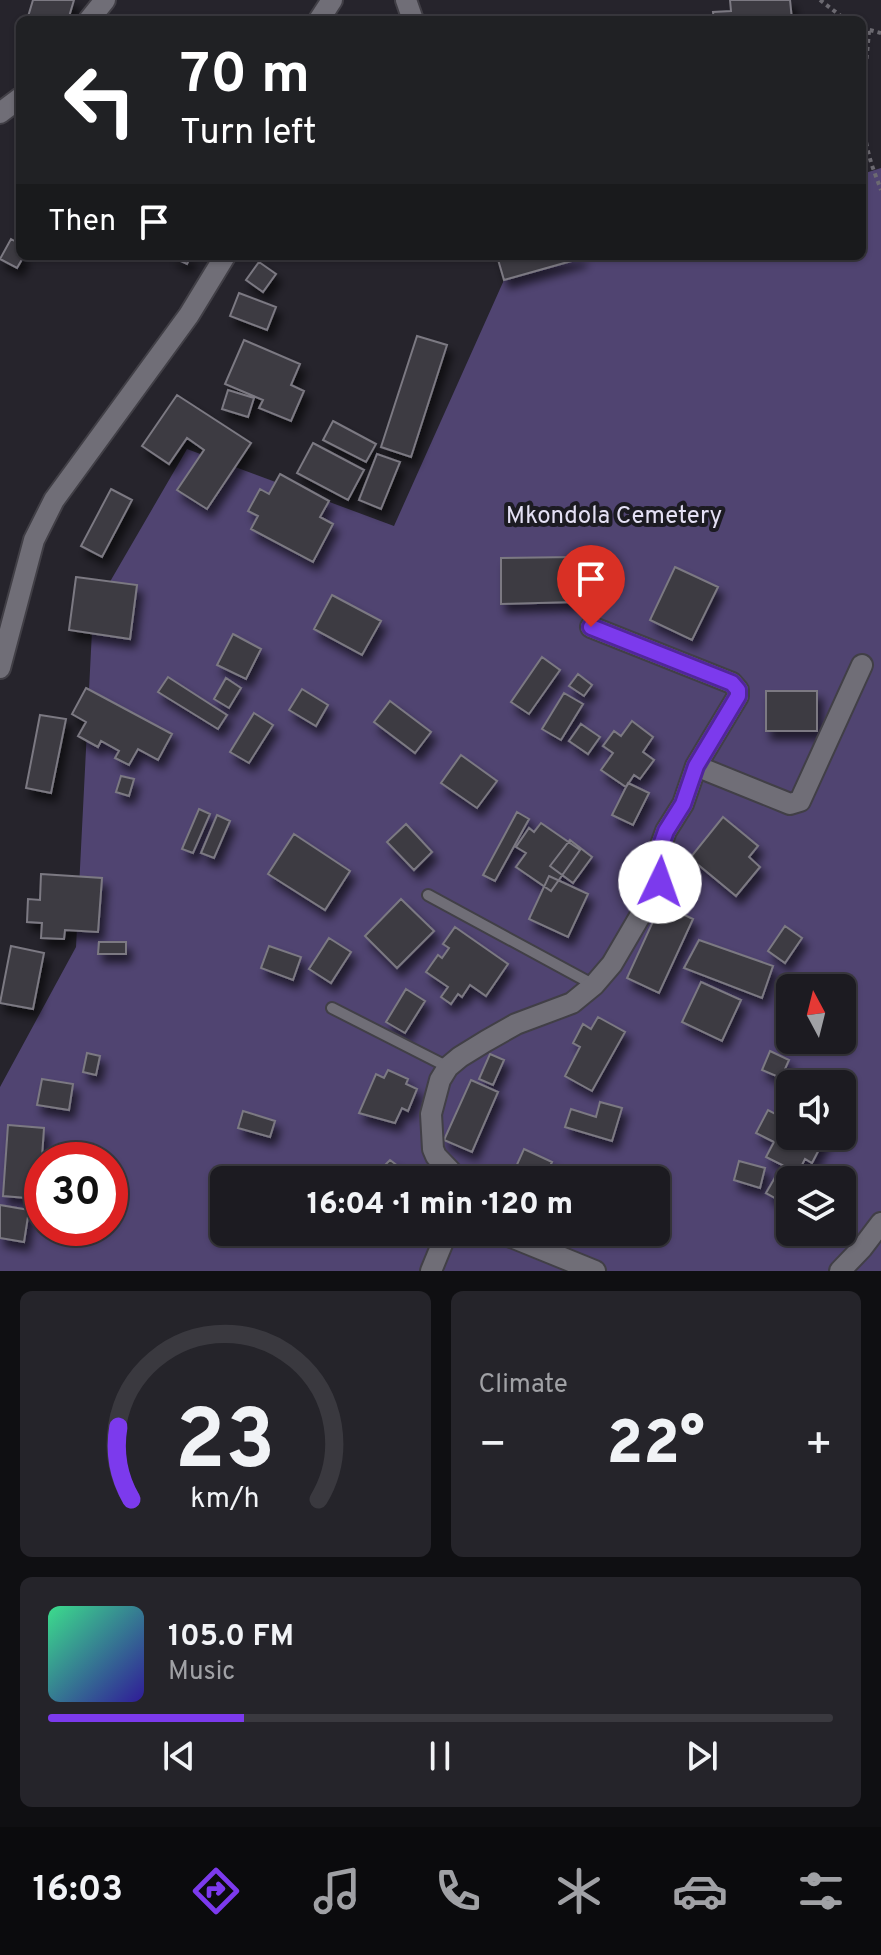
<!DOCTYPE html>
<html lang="en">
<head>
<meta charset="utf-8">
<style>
  body { margin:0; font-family:Overpass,sans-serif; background:#25242a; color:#f1f3f6; height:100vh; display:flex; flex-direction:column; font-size:30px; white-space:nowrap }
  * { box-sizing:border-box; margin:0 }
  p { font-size:26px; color:#a0a1a5 }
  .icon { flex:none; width:44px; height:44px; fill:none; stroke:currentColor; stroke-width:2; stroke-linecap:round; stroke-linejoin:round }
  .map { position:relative; height:1271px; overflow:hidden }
  .details { display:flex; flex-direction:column; gap:20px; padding:20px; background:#0f0f12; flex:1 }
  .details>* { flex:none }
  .top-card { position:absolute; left:16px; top:16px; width:850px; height:244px; border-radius:12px; box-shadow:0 2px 6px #0004,0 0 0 2px #3a393f; background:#202124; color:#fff; overflow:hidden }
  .needle { width:52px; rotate:353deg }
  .buttons { position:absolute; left:776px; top:974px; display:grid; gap:16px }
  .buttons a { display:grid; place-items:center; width:80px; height:80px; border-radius:12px; background:#1c1b21; box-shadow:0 2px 6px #0004,0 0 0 2px #3a393f; font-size:40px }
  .speed { position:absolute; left:24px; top:1142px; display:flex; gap:16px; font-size:40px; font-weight:700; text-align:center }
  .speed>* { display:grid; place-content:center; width:104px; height:104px; border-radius:50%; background:#1c1b21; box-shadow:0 2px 6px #0004,0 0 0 2px #3a393f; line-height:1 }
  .speed .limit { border:12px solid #d22; background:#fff; color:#111 }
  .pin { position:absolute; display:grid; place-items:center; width:68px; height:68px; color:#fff; margin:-82px -34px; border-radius:50% 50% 50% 0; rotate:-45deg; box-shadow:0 0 8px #0007 }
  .pin .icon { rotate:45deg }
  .me { position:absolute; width:88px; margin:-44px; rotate:3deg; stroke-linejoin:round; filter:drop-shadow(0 0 6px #0008) }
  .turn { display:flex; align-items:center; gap:28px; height:168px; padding:0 32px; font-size:36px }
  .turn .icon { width:104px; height:104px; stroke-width:2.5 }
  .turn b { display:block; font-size:56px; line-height:68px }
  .then { display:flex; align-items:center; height:76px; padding:0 32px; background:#0003; gap:16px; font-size:30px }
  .big { font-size:60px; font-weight:800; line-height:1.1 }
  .details .tile { flex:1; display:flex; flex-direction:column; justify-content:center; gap:12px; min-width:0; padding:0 28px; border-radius:12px; background:#25242a }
  .details .dial { align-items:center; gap:0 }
  .dial svg { height:208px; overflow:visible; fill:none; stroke:#3a393f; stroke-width:7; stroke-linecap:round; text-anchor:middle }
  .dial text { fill:#f1f3f6; stroke:none }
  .song { display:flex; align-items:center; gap:24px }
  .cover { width:96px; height:96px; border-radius:12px; background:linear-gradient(135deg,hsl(150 70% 55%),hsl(250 70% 35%)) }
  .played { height:8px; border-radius:4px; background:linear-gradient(90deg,#7c3aed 25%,#3a393f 25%) }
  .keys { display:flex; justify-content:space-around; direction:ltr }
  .heat { display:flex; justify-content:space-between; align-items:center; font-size:44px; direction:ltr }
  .details .tiles { flex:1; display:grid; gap:20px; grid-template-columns:1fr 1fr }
  .tile:last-child { grid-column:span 2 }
  .trip { position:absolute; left:210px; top:1166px; width:460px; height:80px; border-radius:12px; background:#1c1b21; box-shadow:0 2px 6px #0004,0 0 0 2px #3a393f; font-weight:800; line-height:80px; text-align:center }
  .tab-bar { display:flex; height:128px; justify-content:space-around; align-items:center; background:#0b0b0d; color:#a0a1a5 }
  .tab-bar .icon { width:56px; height:56px }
  .tab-bar .current { color:#7c3aed }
  .tab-bar b { font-size:36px; color:#f1f3f6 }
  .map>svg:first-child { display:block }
  .green { fill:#504471; fill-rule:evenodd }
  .building { fill:#3c3a42; stroke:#7b7982; stroke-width:2; filter:url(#shadow) }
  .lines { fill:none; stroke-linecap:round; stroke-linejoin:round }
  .service-casing { stroke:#413f46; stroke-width:14 }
  .minor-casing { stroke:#413f46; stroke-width:24 }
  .path { stroke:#6c6a71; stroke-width:4; stroke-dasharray:4 4; stroke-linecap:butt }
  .service { stroke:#706e77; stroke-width:10 }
  .minor { stroke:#706e77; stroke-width:20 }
  .route-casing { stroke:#51269a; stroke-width:20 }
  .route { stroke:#7c3aed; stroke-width:14 }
  .labels { text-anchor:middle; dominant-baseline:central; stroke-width:8; stroke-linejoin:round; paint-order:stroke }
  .park-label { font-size:24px; fill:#e4e0f4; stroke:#1c1b22 }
</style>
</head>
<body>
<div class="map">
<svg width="881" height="1271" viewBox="0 0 881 1271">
  <defs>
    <filter id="shadow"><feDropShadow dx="5" dy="8" stdDeviation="4" flood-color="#0009"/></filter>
  </defs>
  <rect width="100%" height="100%" fill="#26242c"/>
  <path class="green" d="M 881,168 L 881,1271 L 0,1271 L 0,1087 L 76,947 L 93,611 L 187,449 L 394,526 L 504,280 L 586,256 L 862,256 L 862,174 ZM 790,988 L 842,988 L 842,1040 L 790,1040 ZM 790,1084 L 842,1084 L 842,1136 L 790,1136 ZM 42,1160 L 110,1160 L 110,1228 L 42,1228 ZM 224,1180 L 656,1180 L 656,1232 L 224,1232 ZM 790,1180 L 842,1180 L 842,1232 L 790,1232 Z"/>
  <path class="building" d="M 33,0 L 74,0 L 68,20 L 27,20 Z
    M 730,0 L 790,0 L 792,20 L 714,20 L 713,12 L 731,11 Z
    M 11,239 L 20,244 L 20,256 L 24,256 L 17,268 L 0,259 Z
    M 170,256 L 191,256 L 187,264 Z
    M 497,256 L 581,256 L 582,258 L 504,280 Z
    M 259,262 L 276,274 L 263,292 L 246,280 Z
    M 239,293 L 276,307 L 267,330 L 230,316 Z
    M 417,336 L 447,345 L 411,457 L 381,447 Z
    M 244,340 L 300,364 L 291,385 L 304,391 L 291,421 L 259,408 L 263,400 L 225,384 Z
    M 228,390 L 254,398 L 248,417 L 222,409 Z
    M 177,395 L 251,443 L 207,509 L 177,490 L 204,450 L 187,438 L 169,464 L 142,446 Z
    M 333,421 L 376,444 L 366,462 L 323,440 Z
    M 313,443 L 364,470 L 348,500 L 297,473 Z
    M 377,454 L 400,462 L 381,509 L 359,500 Z
    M 280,474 L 329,501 L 320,517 L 333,524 L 313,562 L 251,529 L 258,516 L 248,511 L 260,489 L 269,494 Z
    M 111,489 L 132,500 L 102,557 L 81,546 Z
    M 574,557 L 575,602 L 501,604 L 501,558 Z
    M 675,567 L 718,587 L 692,640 L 650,620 Z
    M 76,577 L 137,585 L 130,639 L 69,630 Z
    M 332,595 L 381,621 L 362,655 L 314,629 Z
    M 233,634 L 261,649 L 246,679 L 217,665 Z
    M 542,657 L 560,670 L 529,714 L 511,702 Z
    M 578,674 L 592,685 L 584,696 L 569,686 Z
    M 168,677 L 227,715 L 218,729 L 158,692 Z
    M 226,678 L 241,688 L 229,708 L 214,699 Z
    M 86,688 L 172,734 L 158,760 L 138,749 L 129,765 L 115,758 L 119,751 L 101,741 L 98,747 L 78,736 L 86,722 L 72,714 Z
    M 302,689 L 328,705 L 316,726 L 289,710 Z
    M 766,691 L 817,691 L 817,731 L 766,731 Z
    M 564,693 L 583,704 L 561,740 L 542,729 Z
    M 390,701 L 431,732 L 415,753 L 374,722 Z
    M 254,713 L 273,725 L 249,763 L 230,752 Z
    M 40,715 L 66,719 L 51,793 L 26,788 Z
    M 632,721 L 653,737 L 643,752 L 654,760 L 640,779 L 634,775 L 626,787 L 601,770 L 613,753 L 603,746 L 614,731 L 621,736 Z
    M 581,724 L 600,737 L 588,754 L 569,741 Z
    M 461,755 L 497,781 L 477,808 L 441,783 Z
    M 121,776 L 134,779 L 129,796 L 116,792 Z
    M 628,783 L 649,793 L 633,825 L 612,815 Z
    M 199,809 L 210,814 L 193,853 L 182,849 Z
    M 517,812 L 529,819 L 495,881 L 483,875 Z
    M 217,815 L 230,821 L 214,858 L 201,853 Z
    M 723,817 L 758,846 L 749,857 L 760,867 L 736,896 L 690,858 Z
    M 541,823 L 580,850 L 551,891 L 516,867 L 526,853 L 516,847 L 529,828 L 534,832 Z
    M 406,824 L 432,852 L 414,870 L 387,842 Z
    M 294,834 L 350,871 L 325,910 L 268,874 Z
    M 570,840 L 592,857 L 573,883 L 550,866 Z
    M 41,874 L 102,878 L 98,932 L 65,930 L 64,939 L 41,938 L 42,923 L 27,922 L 28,899 L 40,900 Z
    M 549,876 L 588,894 L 568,937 L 529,919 Z
    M 401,899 L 434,931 L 397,968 L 365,936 Z
    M 661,904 L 693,919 L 659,993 L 627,978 Z
    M 785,926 L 802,938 L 785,963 L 768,951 Z
    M 455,927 L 508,964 L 486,996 L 470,985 L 462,997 L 458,994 L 451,1004 L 441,997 L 448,987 L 426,972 L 438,955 L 442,958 L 449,948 L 443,944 Z
    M 329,938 L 351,952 L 331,983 L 309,969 Z
    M 699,940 L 773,966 L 762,998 L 684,968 Z
    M 99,942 L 126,942 L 126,954 L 98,954 Z
    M 11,946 L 44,953 L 33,1009 L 0,1003 Z
    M 269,946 L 301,957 L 293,980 L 261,968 Z
    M 701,982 L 741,1000 L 722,1041 L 682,1022 Z
    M 406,989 L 425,1001 L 405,1033 L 386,1022 Z
    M 598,1017 L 625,1032 L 592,1091 L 565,1076 L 580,1047 L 573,1043 L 583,1024 L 591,1029 Z
    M 770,1051 L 789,1060 L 781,1078 L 762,1070 Z
    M 87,1053 L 100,1056 L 96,1075 L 83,1072 Z
    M 490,1054 L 504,1060 L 493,1085 L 479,1079 Z
    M 388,1070 L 408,1079 L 406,1084 L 417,1089 L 408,1111 L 402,1108 L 395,1123 L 359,1113 L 376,1074 L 384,1078 Z
    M 42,1079 L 73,1084 L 69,1110 L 37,1105 Z
    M 471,1080 L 498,1092 L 472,1152 L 444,1140 Z
    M 790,1100 L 790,1136 L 826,1136 L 812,1163 L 805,1159 L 798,1173 L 766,1157 L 774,1142 L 756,1133 L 768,1110 L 781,1117 Z
    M 600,1102 L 622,1108 L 612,1141 L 565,1127 L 571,1109 L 596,1117 Z
    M 243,1111 L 275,1121 L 270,1137 L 238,1128 Z
    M 8,1125 L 44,1128 L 39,1199 L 3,1196 Z
    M 524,1149 L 552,1162 L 543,1180 L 510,1180 Z
    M 390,1160 L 416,1180 L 381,1180 L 375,1175 Z
    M 739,1161 L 765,1168 L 760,1188 L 734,1180 Z
    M 777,1174 L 790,1181 L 790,1194 L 784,1203 L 766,1193 Z
    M 0,1205 L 29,1210 L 24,1242 L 0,1238 Z"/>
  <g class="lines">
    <defs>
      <path id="service" d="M 428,895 L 594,985
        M 332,1008 L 448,1067"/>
      <path id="minor" d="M 406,0 L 413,20
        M 89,20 L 105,0
        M 319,20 L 332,0
        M 0,113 L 20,98
        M 0,668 L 34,540 L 54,500 L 189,315 L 225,256
        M 696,766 L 790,804 L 800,801 L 862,665
        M 459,1180 L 436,1156 L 433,1149 L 431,1114 L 440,1080 L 448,1067 L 460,1057 L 486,1041 L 516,1024 L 572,1003 L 594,985 L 612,964 L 660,882 L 662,862 L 661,845 L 666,831 L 683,804 L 696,766 L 738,696 L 738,690 L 732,683 L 591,627
        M 499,1232 L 595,1271
        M 431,1271 L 447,1232
        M 840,1271 L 862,1248 L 881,1223"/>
    </defs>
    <use href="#service" class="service-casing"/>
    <use href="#minor" class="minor-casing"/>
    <path class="path" d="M 820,0 L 846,20
      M 862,28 L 881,33
      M 869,31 C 866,72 858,114 869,155 C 872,167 877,179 881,190"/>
    <use href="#service" class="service"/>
    <use href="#minor" class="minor"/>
  </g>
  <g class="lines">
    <defs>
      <path id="route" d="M 591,627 L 732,683 L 738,690 L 738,696 L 696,766 L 683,804 L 666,831 L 661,845 L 662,862 L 660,882"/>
    </defs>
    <use href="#route" class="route-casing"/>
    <use href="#route" class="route"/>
  </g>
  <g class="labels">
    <g class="park-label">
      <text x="614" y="517">Mkondola Cemetery</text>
    </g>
  </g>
</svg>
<div class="buttons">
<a><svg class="needle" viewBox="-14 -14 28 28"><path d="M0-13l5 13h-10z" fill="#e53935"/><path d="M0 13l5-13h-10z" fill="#a0a1a5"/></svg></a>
<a><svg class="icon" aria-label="sound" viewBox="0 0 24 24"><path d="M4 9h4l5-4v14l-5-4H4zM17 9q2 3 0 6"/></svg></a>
<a><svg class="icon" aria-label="layers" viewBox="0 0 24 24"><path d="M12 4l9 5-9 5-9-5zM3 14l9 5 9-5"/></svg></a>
</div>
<div class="speed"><div class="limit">30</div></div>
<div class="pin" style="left:591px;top:627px;background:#d93025"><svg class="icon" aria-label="arrive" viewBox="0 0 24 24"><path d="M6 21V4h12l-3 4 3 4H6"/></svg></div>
<svg class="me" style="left:660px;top:882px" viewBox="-20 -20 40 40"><circle r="19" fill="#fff"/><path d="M0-13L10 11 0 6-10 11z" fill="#7c3aed"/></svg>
<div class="trip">16:04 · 1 min · 120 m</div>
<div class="top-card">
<div class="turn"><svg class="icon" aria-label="left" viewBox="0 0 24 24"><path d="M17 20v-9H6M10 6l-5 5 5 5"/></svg><div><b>70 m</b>Turn left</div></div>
<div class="then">Then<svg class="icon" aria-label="arrive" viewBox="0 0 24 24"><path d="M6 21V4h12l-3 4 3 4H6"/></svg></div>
</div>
</div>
<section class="details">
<div class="tiles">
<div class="tile dial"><svg viewBox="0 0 100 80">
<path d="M14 69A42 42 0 1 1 86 69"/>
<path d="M14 69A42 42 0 0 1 9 41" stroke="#7c3aed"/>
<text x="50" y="56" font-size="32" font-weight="700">23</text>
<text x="50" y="72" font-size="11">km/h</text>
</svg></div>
<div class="tile"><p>Climate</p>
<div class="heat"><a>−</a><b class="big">22°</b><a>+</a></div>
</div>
<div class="tile">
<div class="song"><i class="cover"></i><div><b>105.0 FM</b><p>Music</p></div></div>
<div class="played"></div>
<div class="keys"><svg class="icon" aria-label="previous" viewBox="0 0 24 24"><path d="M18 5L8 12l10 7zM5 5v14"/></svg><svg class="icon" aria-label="pause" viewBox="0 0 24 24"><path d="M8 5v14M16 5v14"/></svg><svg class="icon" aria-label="next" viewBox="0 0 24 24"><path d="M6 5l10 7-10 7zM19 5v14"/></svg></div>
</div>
</div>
</section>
<nav class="tab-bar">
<b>16:03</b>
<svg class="icon current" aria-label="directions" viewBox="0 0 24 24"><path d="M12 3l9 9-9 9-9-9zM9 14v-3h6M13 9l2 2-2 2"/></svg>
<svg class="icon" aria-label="music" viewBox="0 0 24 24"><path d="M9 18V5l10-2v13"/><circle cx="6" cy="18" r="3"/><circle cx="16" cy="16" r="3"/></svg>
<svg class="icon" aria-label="phone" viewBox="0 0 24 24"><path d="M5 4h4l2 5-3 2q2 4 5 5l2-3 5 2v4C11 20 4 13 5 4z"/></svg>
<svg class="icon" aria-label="climate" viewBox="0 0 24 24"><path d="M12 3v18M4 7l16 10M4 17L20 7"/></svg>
<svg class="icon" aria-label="car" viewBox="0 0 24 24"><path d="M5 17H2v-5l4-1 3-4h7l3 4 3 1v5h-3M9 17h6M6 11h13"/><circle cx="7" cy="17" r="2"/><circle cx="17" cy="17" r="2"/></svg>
<svg class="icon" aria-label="filters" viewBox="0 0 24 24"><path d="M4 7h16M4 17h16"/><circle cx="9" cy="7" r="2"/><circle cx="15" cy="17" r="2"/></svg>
</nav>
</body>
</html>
